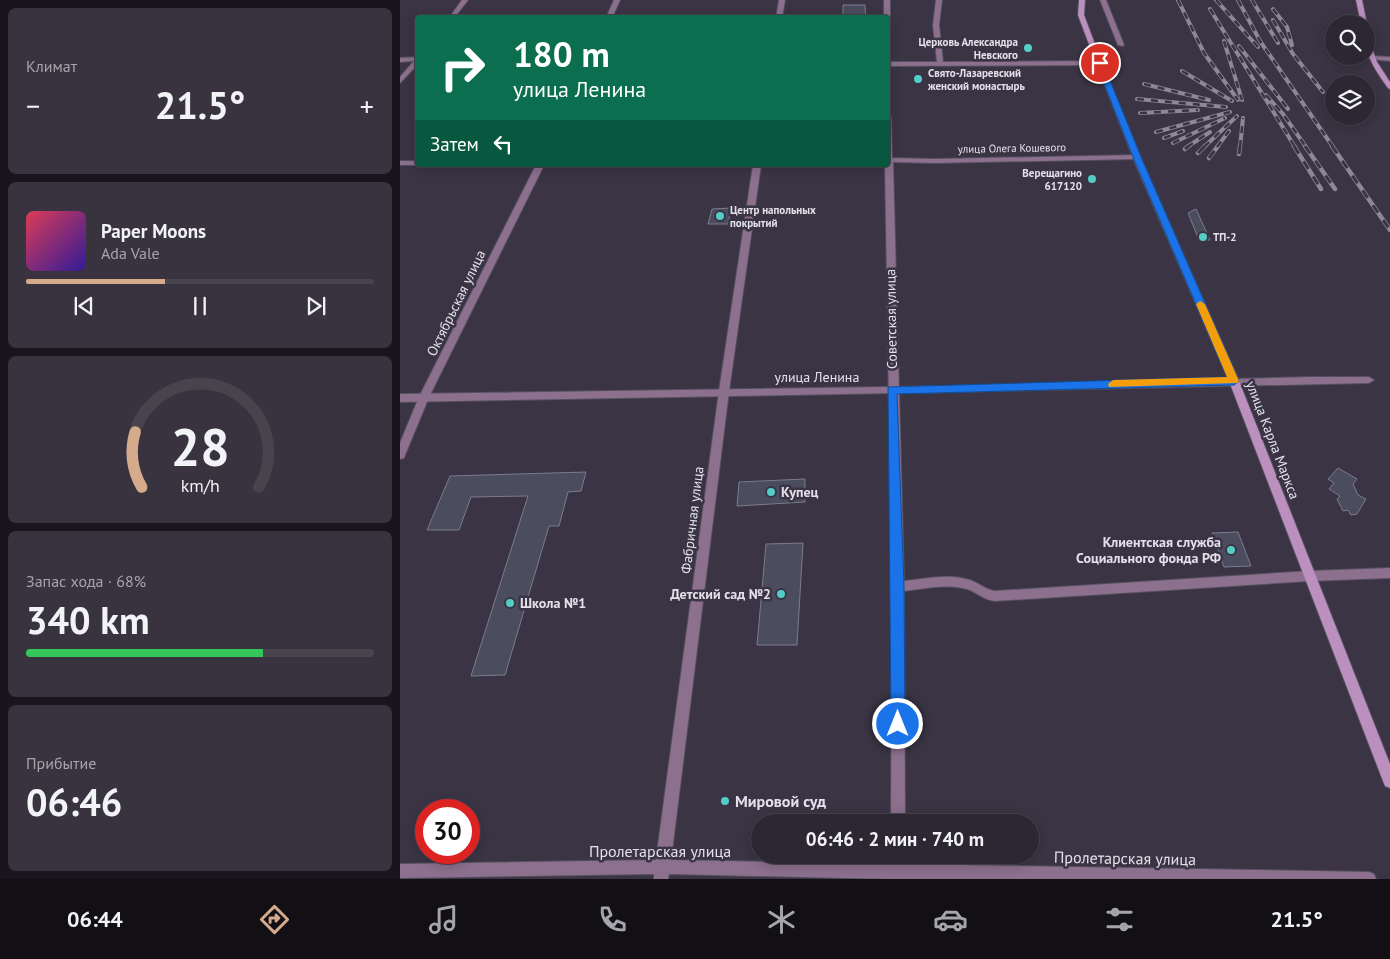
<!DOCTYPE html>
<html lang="ru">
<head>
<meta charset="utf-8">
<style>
  body { margin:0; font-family:"PT Sans",sans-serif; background:#38333f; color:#f1f3f6; height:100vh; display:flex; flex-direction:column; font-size:19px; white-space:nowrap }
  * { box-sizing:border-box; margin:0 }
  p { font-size:16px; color:#a6a5ac }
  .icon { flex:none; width:28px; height:28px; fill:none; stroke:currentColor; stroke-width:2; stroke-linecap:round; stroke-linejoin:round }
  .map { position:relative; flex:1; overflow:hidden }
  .panel { display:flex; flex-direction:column; gap:8px; padding:8px; background:#18151c; width:400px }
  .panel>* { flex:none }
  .guide { position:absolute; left:15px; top:15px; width:475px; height:152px; border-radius:5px; box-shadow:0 2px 12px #0003,0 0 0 1px #48444e; background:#0b6e4f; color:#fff; overflow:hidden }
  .controls { position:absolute; left:925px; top:15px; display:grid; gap:10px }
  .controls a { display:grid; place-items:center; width:50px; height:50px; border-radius:50%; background:#2c2733; box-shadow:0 2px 12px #0003,0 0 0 1px #48444e; font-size:25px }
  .speed { position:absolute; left:15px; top:799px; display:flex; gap:10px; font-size:25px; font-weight:700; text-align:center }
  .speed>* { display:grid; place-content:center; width:65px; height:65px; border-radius:50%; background:#2c2733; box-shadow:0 2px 12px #0003,0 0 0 1px #48444e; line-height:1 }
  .speed .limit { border:8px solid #d22; background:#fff; color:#111 }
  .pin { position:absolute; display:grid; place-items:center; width:42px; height:42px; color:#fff; margin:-21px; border:2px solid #fff; border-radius:50%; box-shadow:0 1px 5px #0007 }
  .me { position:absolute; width:55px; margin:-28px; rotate:0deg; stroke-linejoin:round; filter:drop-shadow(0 0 4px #0008) }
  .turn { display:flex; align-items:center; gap:18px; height:105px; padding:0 15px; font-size:22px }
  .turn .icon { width:65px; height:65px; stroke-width:2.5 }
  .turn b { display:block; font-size:35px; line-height:42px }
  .then { display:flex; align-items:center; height:48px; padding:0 15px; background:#0003; gap:10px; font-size:19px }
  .big { font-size:38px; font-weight:800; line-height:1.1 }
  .panel .widget { flex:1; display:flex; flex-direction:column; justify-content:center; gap:8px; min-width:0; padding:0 18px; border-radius:8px; background:#38333f }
  .panel .dial { align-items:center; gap:0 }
  .dial svg { height:130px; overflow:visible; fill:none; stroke:#48444e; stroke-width:7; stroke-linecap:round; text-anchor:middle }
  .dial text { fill:#f1f3f6; stroke:none }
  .song { display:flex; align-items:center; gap:15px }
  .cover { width:60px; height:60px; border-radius:8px; background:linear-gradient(135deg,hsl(350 70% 55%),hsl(250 70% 35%)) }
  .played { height:5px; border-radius:2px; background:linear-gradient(90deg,#d6ab8b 40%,#48444e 40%) }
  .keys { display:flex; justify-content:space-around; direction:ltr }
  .heat { display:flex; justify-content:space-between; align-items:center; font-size:28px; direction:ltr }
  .charge { height:8px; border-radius:4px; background:linear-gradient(90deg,#34c759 68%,#48444e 0) }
  .trip { position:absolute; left:351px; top:814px; width:288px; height:50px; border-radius:25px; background:#2c2733; box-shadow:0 2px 12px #0003,0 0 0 1px #48444e; font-weight:800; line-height:50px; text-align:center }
  .tabs { display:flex; height:80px; justify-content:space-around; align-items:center; background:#121014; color:#a6a5ac }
  .tabs .icon { width:35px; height:35px }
  .tabs .active { color:#d6ab8b }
  .tabs b { font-size:22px; color:#f1f3f6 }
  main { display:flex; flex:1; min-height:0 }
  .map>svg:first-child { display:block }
  .building { fill:#4b4d5e; stroke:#7a7c8f }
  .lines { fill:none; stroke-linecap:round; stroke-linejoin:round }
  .minor-casing { stroke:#55505f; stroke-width:2 }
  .tertiary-casing { stroke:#55505f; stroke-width:2 }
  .secondary-casing { stroke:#55505f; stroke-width:2 }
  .minor { fill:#8c708e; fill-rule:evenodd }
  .tertiary { fill:#8c708e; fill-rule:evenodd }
  .secondary { fill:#bb90bf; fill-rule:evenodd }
  .rail-far1-casing { stroke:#8d8895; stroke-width:4 }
  .rail-casing { stroke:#8d8895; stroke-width:4.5 }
  .rail-far1 { stroke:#3a3444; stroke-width:2.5; stroke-dasharray:7; stroke-linecap:butt }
  .rail { stroke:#3a3444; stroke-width:3; stroke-dasharray:9; stroke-linecap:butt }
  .route { fill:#1a73e8; stroke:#114b97 }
  .slow { fill:#f59e0b }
  .poi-dot { fill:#54cdc8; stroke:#3a3444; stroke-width:2 }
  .labels { text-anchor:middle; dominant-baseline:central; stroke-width:5; stroke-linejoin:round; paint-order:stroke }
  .far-poi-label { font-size:11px; font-weight:bold; fill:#e4e0eb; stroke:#3a3444; text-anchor:start }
  .far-street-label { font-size:11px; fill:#e4e0eb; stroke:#3a3444 }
  .street-label { font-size:14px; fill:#e4e0eb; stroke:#3a3444 }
  .poi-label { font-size:14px; font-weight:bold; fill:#e4e0eb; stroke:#3a3444; text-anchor:start }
  .near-poi-label { font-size:16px; font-weight:bold; fill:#e4e0eb; stroke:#3a3444; text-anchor:start }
  .near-street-label { font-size:16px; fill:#e4e0eb; stroke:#3a3444 }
</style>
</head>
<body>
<main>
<section class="panel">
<div class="widget"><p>Климат</p>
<div class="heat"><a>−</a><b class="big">21.5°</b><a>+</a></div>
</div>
<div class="widget">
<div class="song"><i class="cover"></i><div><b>Paper Moons</b><p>Ada Vale</p></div></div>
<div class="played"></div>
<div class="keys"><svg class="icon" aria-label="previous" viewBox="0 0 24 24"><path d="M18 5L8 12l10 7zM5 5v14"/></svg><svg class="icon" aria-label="pause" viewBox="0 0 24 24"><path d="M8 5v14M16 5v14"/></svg><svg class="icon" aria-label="next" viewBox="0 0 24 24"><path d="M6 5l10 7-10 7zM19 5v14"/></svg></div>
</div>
<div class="widget dial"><svg viewBox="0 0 100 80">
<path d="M14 69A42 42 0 1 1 86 69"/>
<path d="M14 69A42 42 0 0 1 10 35" stroke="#d6ab8b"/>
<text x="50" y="56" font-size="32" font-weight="700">28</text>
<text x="50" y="72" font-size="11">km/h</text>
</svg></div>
<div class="widget"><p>Запас хода · 68%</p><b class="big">340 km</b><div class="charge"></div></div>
<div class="widget"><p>Прибытие</p><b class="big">06:46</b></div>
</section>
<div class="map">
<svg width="990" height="879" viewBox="0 0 990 879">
  <rect width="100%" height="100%" fill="#3a3444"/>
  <path class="building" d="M 443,5 L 465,5 L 466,18 L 443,18 Z
    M 331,208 L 328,224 L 308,224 L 312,209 Z
    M 796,209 L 810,240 L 799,240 L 788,213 Z
    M 938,468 L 957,479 L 953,484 L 958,495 L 966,499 L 957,514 L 951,515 L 948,510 L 943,511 L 937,499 L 940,496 L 929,489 L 934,483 L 928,479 Z
    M 186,472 L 181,491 L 168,492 L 159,526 L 149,526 L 105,675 L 71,676 L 128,496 L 71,497 L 59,530 L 27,530 L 50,476 Z
    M 405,479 L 405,502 L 337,506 L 339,482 Z
    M 838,532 L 851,566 L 824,567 L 812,533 Z
    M 403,543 L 397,645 L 357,645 L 366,544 Z"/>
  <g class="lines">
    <defs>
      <path id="minor" d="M 62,0 L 68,0 L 54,18 L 49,18 Z
        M 214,0 L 220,0 L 212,18 L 206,18 Z
        M 379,0 L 385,0 L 382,18 L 376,18 Z
        M 484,0 L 490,0 L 490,18 L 488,20 L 488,18 L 484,18 Z
        M 536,0 L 542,0 L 539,25 L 543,62 L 699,61 L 702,63 L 699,65 L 488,66 L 488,62 L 537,62 L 533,25 Z
        M 700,0 L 706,0 L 724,45 L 723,46 L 718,45 Z
        M 972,56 L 990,57 L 990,61 L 970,59 L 969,58 Z
        M 18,57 L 18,64 L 0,83 L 0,77 L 14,61 L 0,62 L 0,58 Z
        M 488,114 L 491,116 L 492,158 L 534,159 L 737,155 L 741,157 L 737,159 L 534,163 L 493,162 L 504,581 C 524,579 546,574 566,579 C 577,581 585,590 595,591 L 910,571 L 990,568 L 990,578 L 910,581 L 595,601 C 583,600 577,592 567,589 C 547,583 524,589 504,591 L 505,822 L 491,822 L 492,586 L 485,165 L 488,165 Z
        M 0,161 L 18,161 L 19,165 L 0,165 Z
        M 136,165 L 144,165 L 29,397 L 5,455 L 4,458 L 0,459 L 0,443 L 19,397 Z
        M 353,165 L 361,165 L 329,391 L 271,860 L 492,864 L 492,855 L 506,855 L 506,864 L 969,872 L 974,874 L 976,879 L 492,879 L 269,874 L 268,879 L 254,879 L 254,874 L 0,878 L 0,864 L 256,860 L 319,391 Z"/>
      <path id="tertiary" d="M 909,377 L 969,377 L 974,380 L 969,383 L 552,392 L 0,402 L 0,394 L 552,386 Z"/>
      <path id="secondary" d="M 679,0 L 685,0 L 684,15 L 702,63 L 744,165 L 839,381 L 990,764 L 990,788 L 985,786 L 983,781 L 829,381 L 736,165 L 696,63 L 678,15 Z
        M 956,0 L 962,0 L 967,24 L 966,25 L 961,24 Z
        M 966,38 L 969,40 L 977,62 L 990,82 L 990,89 L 988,88 C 977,72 966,58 966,38 Z"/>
    </defs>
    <use href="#minor" class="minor-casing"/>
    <use href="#tertiary" class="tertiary-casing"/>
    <use href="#secondary" class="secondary-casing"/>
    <use href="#minor" class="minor"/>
    <use href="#tertiary" class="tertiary"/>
    <use href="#secondary" class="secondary"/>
    <defs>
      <path id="rail-far1" d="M 778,0 L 804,53 L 838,100
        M 816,0 L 858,47
        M 838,0 L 860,41 L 933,147
        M 852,0 L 878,43
        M 810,9 L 895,147
        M 873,9 L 887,27 L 892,45
        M 873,20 L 893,54 L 923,92
        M 824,41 L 842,100
        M 839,46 L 888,109
        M 782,71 L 832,101
        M 744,84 L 809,100
        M 866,95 L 883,114 L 906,147
        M 737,99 L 826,107
        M 740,113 L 798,110
        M 756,132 L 830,112
        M 764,138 L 783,131
        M 773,143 L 825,118
        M 787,147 L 810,132
        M 804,147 L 837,116
        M 817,147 L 829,131
        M 840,147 L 843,118"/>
      <path id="rail" d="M 894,146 L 921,189
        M 905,146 L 935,189
        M 932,146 L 990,230
        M 785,149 L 789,146
        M 798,153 L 805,146
        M 839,154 L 840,146
        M 809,158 L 818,146"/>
    </defs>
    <use href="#rail-far1" class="rail-far1-casing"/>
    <use href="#rail" class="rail-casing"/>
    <use href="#rail-far1" class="rail-far1"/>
    <use href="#rail" class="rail"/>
  </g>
  <path class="route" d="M 700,61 L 703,63 L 741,157 L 839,381 L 834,385 L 497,394 L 504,586 L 505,724 L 503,729 L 498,731 L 493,729 L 491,724 L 488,387 L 827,377 L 733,157 L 696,63 Z"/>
  <path class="slow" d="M 800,301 L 805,304 L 839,381 L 837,383 L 709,387 L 708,384 L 713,380 L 827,377 L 796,304 Z"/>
  <g class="poi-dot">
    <circle cx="628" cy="48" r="5"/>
    <circle cx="518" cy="79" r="5"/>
    <circle cx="692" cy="179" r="5"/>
    <circle cx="320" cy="216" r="5"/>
    <circle cx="803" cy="237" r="5"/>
    <circle cx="371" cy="492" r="5"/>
    <circle cx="831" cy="550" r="5"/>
    <circle cx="381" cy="594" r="5"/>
    <circle cx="110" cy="603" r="5"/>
    <circle cx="325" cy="801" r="5"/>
  </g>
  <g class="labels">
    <g class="far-poi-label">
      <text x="618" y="42" text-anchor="end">Церковь Александра<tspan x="618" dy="13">Невского</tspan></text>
      <text x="528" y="73">Свято-Лазаревский<tspan x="528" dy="13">женский монастырь</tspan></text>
      <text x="682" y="173" text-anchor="end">Верещагино<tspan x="682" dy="13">617120</tspan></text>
      <text x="330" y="210">Центр напольных<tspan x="330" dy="13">покрытий</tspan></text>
      <text x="813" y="237">ТП-2</text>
    </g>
    <g class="far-street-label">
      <text transform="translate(612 148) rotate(-1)">улица Олега Кошевого</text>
    </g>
    <g class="street-label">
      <text transform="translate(56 303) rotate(-64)">Октябрьская улица</text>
      <text transform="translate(491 319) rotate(-91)">Советская улица</text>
      <text x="417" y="377">улица Ленина</text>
      <text transform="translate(873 440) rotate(69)">улица Карла Маркса</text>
      <text transform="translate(292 520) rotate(-83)">Фабричная улица</text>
    </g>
    <g class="poi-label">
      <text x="381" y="492">Купец</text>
      <text x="821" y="542" text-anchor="end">Клиентская служба<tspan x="821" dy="16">Социального фонда РФ</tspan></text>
      <text x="371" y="594" text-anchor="end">Детский сад №2</text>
      <text x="120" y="603">Школа №1</text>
    </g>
    <g class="near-poi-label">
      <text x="335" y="801">Мировой суд</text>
    </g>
    <g class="near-street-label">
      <text x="260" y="851">Пролетарская улица</text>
      <text transform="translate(725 858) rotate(1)">Пролетарская улица</text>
    </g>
  </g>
</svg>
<div class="controls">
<a><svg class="icon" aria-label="search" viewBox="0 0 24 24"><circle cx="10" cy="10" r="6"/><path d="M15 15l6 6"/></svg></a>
<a><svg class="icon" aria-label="layers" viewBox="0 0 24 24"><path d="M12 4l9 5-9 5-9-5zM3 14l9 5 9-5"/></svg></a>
</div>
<div class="speed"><div class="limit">30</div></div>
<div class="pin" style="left:700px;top:63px;background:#d93025"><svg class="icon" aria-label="arrive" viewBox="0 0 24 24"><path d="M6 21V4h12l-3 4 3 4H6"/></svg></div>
<svg class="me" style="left:498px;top:724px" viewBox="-20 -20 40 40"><circle r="17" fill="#1a73e8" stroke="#fff" stroke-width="3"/><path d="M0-11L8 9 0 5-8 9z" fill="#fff"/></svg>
<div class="trip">06:46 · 2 мин · 740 m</div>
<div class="guide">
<div class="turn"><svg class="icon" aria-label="right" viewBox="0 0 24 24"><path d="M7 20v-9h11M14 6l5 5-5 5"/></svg><div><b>180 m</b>улица Ленина</div></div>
<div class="then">Затем<svg class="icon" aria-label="left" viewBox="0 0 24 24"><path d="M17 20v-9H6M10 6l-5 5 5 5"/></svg></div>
</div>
</div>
</main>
<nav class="tabs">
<b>06:44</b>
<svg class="icon active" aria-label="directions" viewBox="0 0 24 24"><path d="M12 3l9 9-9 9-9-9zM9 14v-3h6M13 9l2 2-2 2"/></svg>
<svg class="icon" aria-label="music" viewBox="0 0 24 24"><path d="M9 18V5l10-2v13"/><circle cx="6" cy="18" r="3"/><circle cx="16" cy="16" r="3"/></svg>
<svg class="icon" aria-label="phone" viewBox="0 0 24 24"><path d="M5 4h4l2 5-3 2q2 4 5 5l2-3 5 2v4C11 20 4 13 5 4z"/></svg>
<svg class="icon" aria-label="climate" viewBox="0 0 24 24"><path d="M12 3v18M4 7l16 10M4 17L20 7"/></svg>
<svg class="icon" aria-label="car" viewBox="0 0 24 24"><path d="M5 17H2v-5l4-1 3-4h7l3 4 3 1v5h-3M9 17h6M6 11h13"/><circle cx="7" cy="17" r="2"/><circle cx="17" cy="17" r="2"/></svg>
<svg class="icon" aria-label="filters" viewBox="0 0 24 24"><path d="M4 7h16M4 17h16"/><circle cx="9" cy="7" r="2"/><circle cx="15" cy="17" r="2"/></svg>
<b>21.5°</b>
</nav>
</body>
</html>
